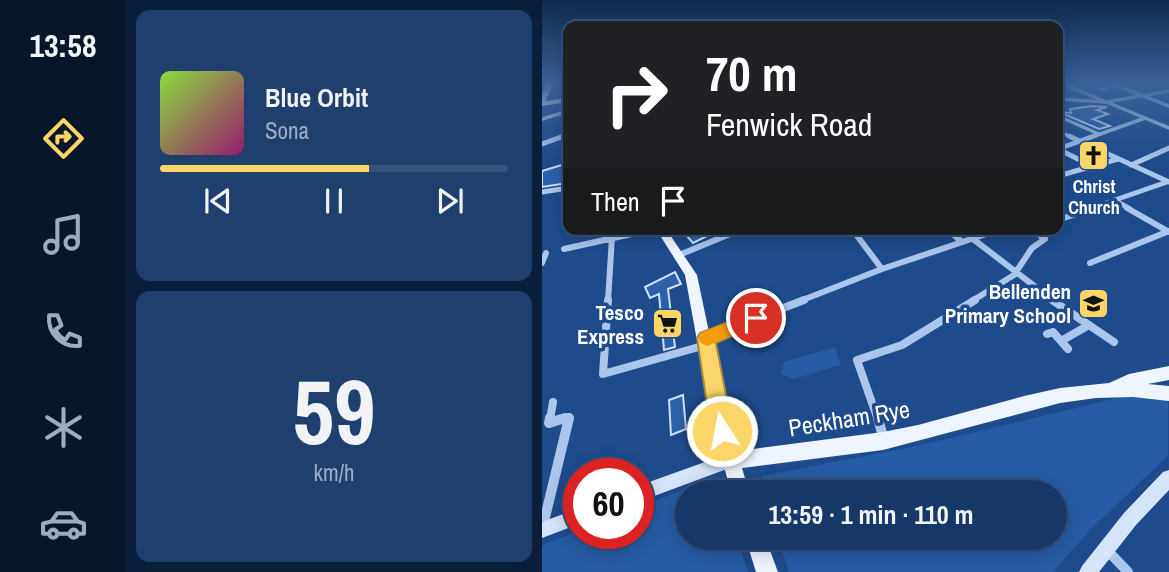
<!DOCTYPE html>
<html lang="en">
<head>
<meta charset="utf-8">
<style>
  body { margin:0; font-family:"Archivo Narrow",sans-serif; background:#1f3f6f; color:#f1f3f6; height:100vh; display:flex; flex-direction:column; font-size:26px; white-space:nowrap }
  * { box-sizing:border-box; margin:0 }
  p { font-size:23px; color:#9eacc0 }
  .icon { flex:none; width:38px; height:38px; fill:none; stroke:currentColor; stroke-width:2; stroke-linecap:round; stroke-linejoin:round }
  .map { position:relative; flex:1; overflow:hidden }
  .details { display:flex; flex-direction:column; gap:10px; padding:10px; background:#0c1f3a; width:416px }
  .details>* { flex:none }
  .guide { position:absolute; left:21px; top:21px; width:500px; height:214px; border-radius:14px; box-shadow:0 4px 18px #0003,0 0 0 2px #35527d; background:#202124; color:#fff; overflow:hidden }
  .speed { position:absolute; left:21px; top:458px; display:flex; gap:14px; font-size:35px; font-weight:700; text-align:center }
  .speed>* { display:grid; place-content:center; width:91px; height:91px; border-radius:50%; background:#163869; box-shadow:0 4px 18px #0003,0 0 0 2px #35527d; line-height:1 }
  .speed .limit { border:10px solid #d22; background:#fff; color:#111 }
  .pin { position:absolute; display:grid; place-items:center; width:60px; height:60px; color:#fff; margin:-30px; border:4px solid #fff; border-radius:50%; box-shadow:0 2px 7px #0007 }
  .me { position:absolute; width:77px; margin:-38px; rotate:349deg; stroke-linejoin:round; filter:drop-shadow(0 0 5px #0008) }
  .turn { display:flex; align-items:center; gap:24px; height:147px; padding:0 28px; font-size:32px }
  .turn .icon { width:91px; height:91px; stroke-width:2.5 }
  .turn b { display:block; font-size:49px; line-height:60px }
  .then { display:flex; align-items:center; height:66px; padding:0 28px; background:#0003; gap:14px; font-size:26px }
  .details .widget { flex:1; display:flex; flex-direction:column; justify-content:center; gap:10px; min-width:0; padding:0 24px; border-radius:14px; background:#1f3f6f }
  .details .dial { align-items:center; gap:0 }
  .dial b { font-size:91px; line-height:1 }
  .song { display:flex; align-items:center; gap:21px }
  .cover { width:84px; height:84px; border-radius:10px; background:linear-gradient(135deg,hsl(90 70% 55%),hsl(320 70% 35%)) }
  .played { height:7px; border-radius:4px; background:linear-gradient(90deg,#fcd568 60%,#35527d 60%) }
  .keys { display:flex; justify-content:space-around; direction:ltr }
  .trip { position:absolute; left:133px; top:480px; width:392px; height:70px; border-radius:35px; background:#163869; box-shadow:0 4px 18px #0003,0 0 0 2px #35527d; font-weight:800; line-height:70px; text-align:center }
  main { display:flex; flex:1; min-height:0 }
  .dock { display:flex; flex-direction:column; width:126px; justify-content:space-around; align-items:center; background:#09162a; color:#9eacc0 }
  .dock .icon { width:49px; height:49px }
  .dock .selected { color:#fcd568 }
  .dock b { font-size:32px; color:#f1f3f6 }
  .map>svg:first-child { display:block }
  .green { fill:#265ca5 }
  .building { fill:#2c61aa; stroke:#cfe1f9; stroke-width:2 }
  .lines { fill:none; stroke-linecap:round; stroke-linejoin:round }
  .street-far4 { stroke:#aac6ec; stroke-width:3.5 }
  .street-far3 { stroke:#aac6ec; stroke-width:5 }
  .street-far2 { stroke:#aac6ec; stroke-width:6 }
  .street-far1 { stroke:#aac6ec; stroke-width:8 }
  .street { stroke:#aac6ec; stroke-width:10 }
  .secondary { fill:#d6e4f9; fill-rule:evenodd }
  .primary { fill:#eff5ff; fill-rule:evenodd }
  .route { fill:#fcd568; stroke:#a48a44; stroke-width:2 }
  .slow { fill:#f59e0b }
  .labels { text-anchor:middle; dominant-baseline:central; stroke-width:7; stroke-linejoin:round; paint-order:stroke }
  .far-poi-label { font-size:18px; font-weight:bold; fill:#fff; stroke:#1d4b8c }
  .poi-label { font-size:21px; font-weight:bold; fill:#fff; stroke:#1d4b8c; text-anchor:end }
  .near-street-label { font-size:24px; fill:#fff; stroke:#1d4b8c }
</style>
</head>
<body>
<main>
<nav class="dock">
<b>13:58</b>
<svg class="icon selected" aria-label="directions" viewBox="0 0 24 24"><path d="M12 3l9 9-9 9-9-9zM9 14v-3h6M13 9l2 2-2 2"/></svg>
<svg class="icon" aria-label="music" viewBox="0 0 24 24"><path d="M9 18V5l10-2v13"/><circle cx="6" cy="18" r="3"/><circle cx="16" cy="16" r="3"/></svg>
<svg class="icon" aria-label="phone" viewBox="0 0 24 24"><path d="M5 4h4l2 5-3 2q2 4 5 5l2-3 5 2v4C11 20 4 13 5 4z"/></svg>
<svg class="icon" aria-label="climate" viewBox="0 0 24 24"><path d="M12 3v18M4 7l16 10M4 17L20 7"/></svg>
<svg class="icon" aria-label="car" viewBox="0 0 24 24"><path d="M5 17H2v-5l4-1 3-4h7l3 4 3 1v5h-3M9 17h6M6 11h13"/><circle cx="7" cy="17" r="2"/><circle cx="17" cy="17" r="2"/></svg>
</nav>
<section class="details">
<div class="widget">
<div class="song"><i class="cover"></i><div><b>Blue Orbit</b><p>Sona</p></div></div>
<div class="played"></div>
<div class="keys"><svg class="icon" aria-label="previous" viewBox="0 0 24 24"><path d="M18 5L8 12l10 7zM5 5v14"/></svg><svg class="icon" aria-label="pause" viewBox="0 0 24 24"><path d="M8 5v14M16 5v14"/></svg><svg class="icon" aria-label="next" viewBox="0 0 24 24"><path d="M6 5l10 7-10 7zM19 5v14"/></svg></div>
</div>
<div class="widget dial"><b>59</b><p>km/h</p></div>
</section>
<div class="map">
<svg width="627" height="572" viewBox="0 0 627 572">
  <rect width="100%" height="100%" fill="#1d4b8c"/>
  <path class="green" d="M 293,347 L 299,365 L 251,379 L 239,374 L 242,362 Z
    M 603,395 L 626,400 L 626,456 L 547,531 L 511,572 L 247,572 L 235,537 L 513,537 L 513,492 L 219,492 L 220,476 L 379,445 L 579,397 Z
    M 158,484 L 181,488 L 182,492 L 145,492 L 145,537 L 195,537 L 206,572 L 0,572 L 0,545 L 37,531 L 37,534 L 96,534 L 96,507 Z"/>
  <path class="building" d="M 550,106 L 565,107 L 555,110 L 566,114 L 551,119 L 568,126 L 557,129 L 517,112 L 529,113 L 528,109 Z
    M 26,163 L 26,183 L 0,187 L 0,171 Z
    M 139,229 L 179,229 L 151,243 Z
    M 133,272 L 139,284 L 126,289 L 133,347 L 122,350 L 117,294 L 108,298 L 103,287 Z
    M 141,395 L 144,429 L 129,435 L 127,400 Z"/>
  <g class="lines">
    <path class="street-far4" d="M 516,82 L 627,128
      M 566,82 L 627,106
      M 7,84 L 25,82
      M 558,89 L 565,88
      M 516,99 L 564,102 L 627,91
      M 516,116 L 557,134
      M 0,119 L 26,111
      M 516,131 L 531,138
      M 17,138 L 26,135
      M 547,138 L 603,118"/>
    <path class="street-far3" d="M 527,136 L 627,182
      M 0,144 L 22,136
      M 516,149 L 552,136
      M 516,149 L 550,166
      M 589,165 L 627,148
      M 516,176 L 576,159
      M 0,192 L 26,188
      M 572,200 L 588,209
      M 547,209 L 625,182"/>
    <path class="street-far2" d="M 585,208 L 627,232
      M 516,220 L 552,208
      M 310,229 L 340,269
      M 405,229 L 420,242
      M 431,239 L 512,301
      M 22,249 L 112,229
      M 137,255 L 200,229
      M 0,263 L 4,253
      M 548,263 L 627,231
      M 66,301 L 70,237
      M 258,301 L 340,269 L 459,229
      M 430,301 L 472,275 L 490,248 L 503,239 L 490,229"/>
    <path class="street-far1" d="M 66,300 L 61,374 L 164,345
      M 510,300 L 572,342
      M 505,334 L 511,332 L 526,349
      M 164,338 L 262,300
      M 519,341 L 547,325
      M 8,420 L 11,402
      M 17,420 L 27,417 L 26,420
      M 336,420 L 315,360 L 360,345 L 433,300"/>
    <path class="street" d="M 8,418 L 7,423 L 23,418
      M 336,418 L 342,441
      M 0,530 L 27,418
      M 564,549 L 586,572"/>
    <path class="secondary" d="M 188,453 L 193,456 L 196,461 L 193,466 L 96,502 L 96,486 Z
      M 627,470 L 627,490 L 594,525 L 557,572 L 537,572 L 540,566 L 582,513 L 621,472 Z
      M 37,508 L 37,524 L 0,538 L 0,522 Z"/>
    <path class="primary" d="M 5,82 L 11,82 L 4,101 L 26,98 L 26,102 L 0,106 L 0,95 Z
      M 114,229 L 124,229 L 155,275 L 186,423 L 195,451 L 341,432 L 376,425 L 482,396 L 518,388 L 567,383 L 587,374 L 627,366 L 627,380 L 606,384 L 627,386 L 627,401 L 591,397 L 554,398 L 518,403 L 341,450 L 200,468 L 207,492 L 189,492 L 170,423 L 143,275 Z
      M 203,537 L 223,537 L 236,572 L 214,572 Z"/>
  </g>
  <linearGradient id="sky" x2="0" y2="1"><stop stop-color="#10294d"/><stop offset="0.51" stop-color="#3a6199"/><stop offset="1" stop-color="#3a6199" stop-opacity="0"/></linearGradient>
  <rect width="627" height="162" fill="url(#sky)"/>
  <path class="route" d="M 214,311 L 220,314 L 223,318 L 220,323 L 174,343 L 191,431 L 187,438 L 180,442 L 172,438 L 169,431 L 155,338 L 158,333 Z"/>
  <path class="slow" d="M 192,320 L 201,327 L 199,332 L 165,346 L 159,343 L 156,338 L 159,333 Z"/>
  <defs>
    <symbol id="church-square" viewBox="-11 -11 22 22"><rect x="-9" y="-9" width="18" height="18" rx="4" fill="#fcd568" stroke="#1d4b8c"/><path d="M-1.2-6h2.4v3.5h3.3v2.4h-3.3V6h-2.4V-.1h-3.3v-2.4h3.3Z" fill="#111"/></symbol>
    <symbol id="school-square" viewBox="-11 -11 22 22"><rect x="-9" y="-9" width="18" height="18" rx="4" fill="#fcd568" stroke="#1d4b8c"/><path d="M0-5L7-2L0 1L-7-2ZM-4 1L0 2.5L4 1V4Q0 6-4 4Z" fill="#111"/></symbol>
    <symbol id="supermarket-square" viewBox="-11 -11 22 22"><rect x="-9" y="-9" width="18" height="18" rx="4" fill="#fcd568" stroke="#1d4b8c"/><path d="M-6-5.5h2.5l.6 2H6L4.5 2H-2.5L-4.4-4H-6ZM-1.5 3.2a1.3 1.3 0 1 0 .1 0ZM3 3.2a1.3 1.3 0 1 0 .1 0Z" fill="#111"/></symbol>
  </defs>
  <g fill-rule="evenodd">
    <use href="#church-square" x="534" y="138" width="35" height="35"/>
    <use href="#school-square" x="534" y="286" width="35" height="35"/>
    <use href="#supermarket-square" x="108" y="306" width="35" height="35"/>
  </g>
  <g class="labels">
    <g class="far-poi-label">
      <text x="552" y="186">Christ<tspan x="552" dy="21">Church</tspan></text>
    </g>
    <g class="poi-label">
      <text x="529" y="291">Bellenden<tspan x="529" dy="24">Primary School</tspan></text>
      <text x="102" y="312">Tesco<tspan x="102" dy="24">Express</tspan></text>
    </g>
    <g class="near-street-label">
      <text transform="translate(307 418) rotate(-9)">Peckham Rye</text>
    </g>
  </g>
</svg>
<div class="speed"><div class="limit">60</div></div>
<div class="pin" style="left:214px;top:318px;background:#d93025"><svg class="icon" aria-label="arrive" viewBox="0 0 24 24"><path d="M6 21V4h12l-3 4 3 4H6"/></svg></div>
<svg class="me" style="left:180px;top:431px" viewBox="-20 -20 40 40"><circle r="17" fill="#fcd568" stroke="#fff" stroke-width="3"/><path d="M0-11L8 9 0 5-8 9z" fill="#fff"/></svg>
<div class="trip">13:59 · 1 min · 110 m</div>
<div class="guide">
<div class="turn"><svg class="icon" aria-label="right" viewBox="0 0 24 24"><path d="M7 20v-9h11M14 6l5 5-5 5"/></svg><div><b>70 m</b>Fenwick Road</div></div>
<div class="then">Then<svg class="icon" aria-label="arrive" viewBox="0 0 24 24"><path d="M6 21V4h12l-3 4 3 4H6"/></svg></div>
</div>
</div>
</main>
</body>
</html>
